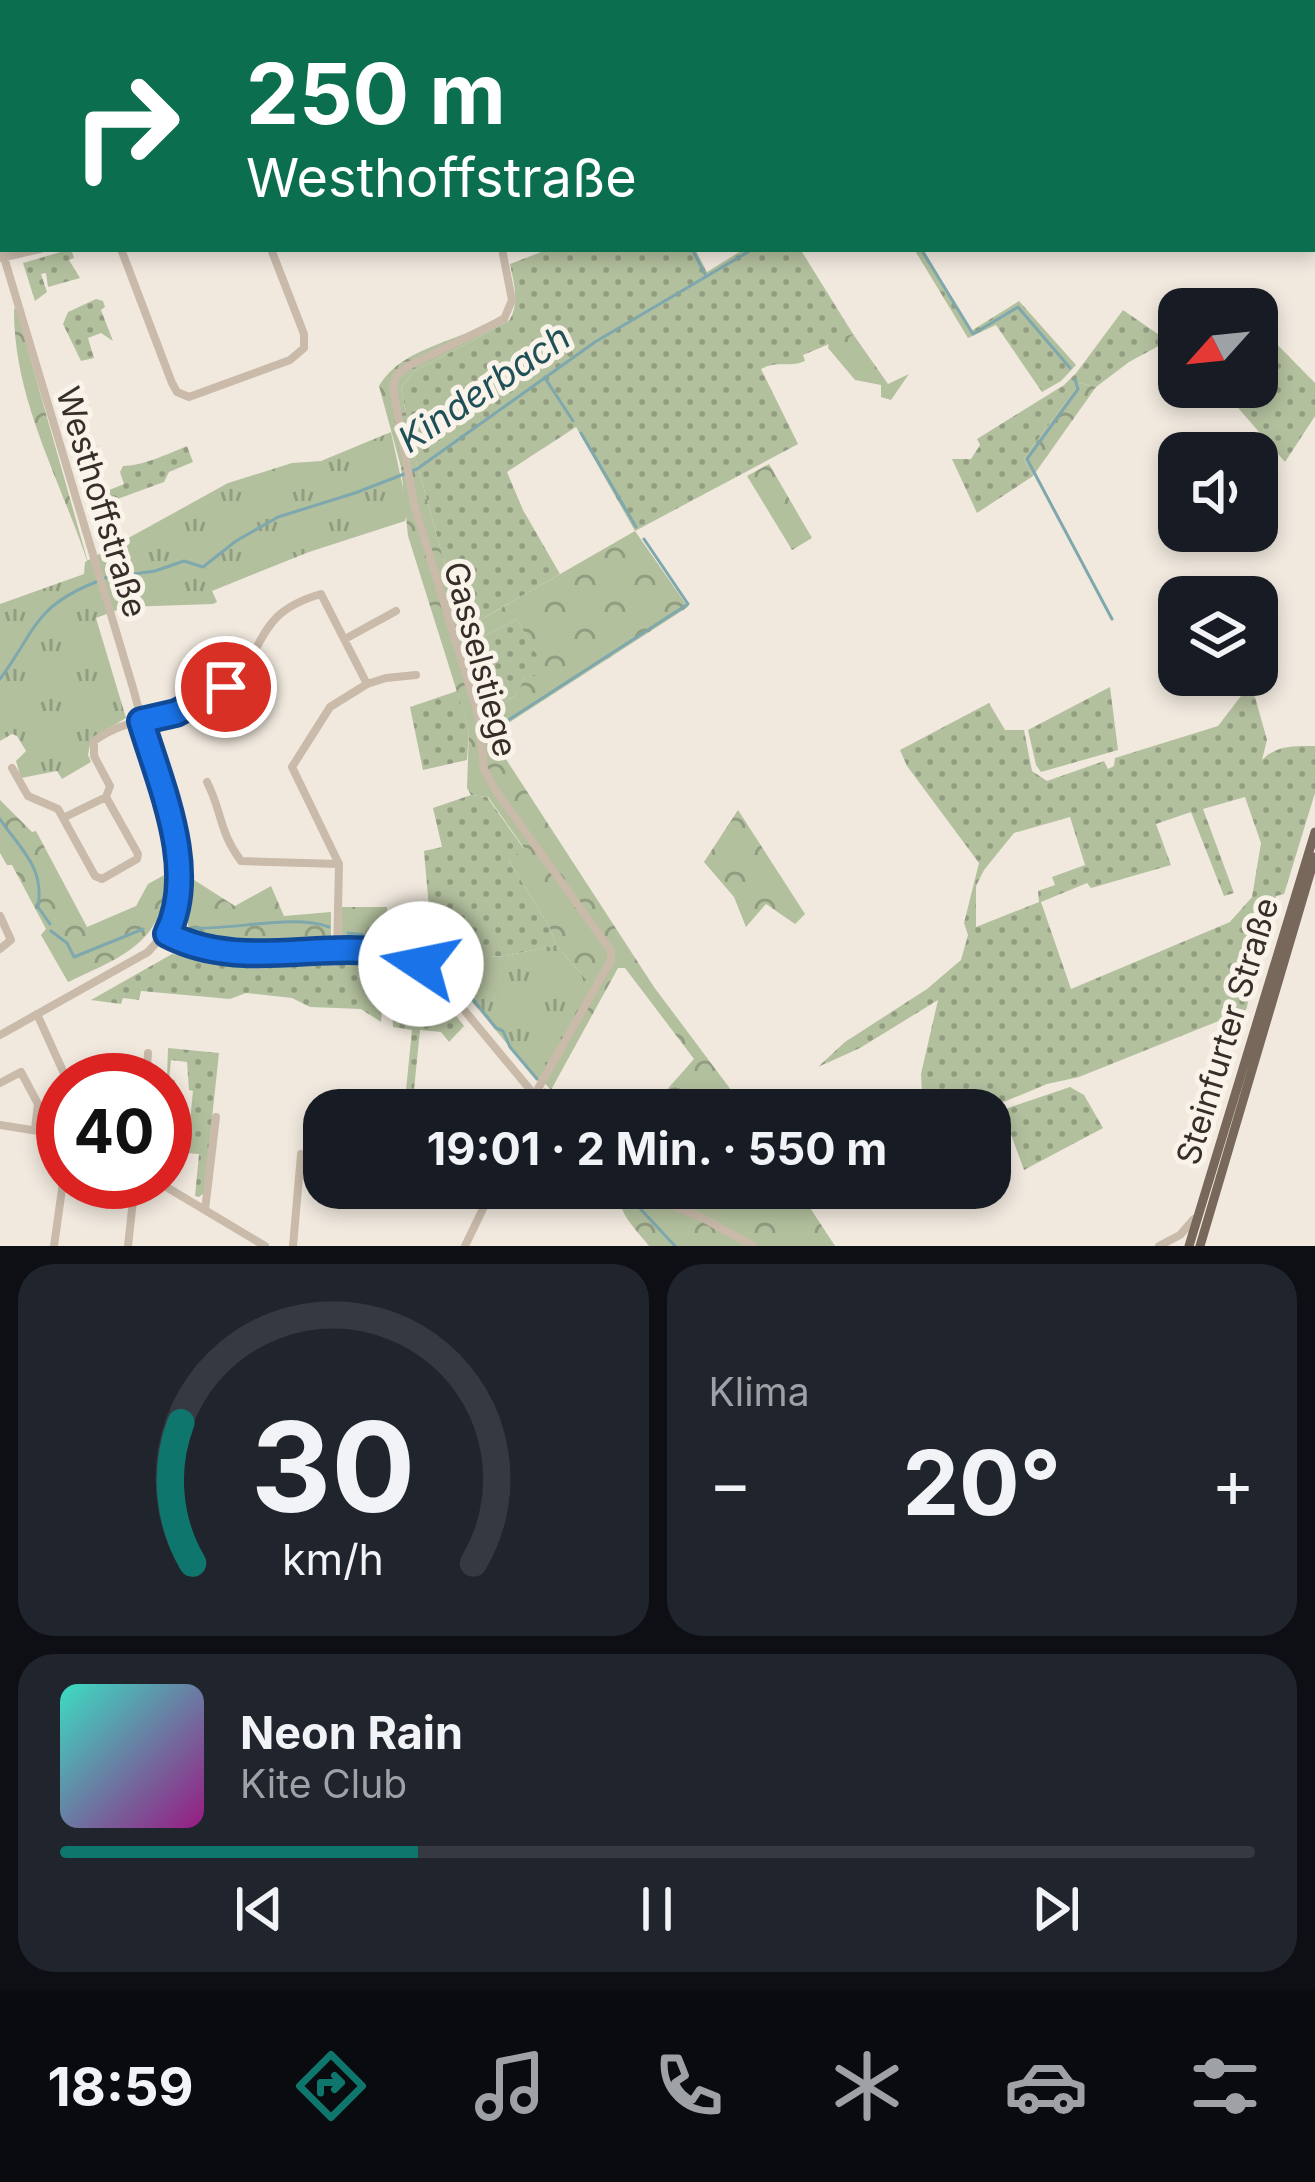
<!DOCTYPE html>
<html lang="de">
<head>
<meta charset="utf-8">
<style>
  body { margin:0; font-family:Inter,sans-serif; background:#20242c; color:#f1f3f6; height:100vh; display:flex; flex-direction:column; font-size:45px; white-space:nowrap }
  * { box-sizing:border-box; margin:0 }
  p { font-size:39px; color:#9ea1a6 }
  .icon { flex:none; width:66px; height:66px; fill:none; stroke:currentColor; stroke-width:2; stroke-linecap:round; stroke-linejoin:round }
  .map { position:relative; height:1246px; overflow:hidden }
  .details { display:flex; flex-direction:column; gap:18px; padding:18px; background:#0d0f14; flex:1 }
  .details>* { flex:none }
  .guide { position:absolute; left:0px; top:0px; width:1317px; height:252px; box-shadow:0 6px 18px #0003; background:#0b6e4f; color:#fff; overflow:hidden }
  .needle { width:78px; rotate:243deg }
  .buttons { position:absolute; left:1158px; top:288px; display:grid; gap:24px }
  .buttons a { display:grid; place-items:center; width:120px; height:120px; border-radius:24px; background:#171b24; box-shadow:0 6px 18px #0003; font-size:60px }
  .speed { position:absolute; left:36px; top:1053px; display:flex; gap:24px; font-size:60px; font-weight:700; text-align:center }
  .speed>* { display:grid; place-content:center; width:156px; height:156px; border-radius:50%; background:#171b24; box-shadow:0 6px 18px #0003; line-height:1 }
  .speed .limit { border:18px solid #d22; background:#fff; color:#111 }
  .pin { position:absolute; display:grid; place-items:center; width:102px; height:102px; color:#fff; margin:-51px; border:6px solid #fff; border-radius:50%; box-shadow:0 3px 12px #0007 }
  .me { position:absolute; width:132px; margin:-66px; rotate:281deg; stroke-linejoin:round; filter:drop-shadow(0 0 9px #0008) }
  .turn { display:flex; align-items:center; gap:42px; height:252px; padding:0 48px; font-size:54px }
  .turn .icon { width:156px; height:156px; stroke-width:2.5 }
  .turn b { display:block; font-size:84px; line-height:102px }
  .big { font-size:90px; font-weight:700; line-height:1.1 }
  .details .widget { flex:1; display:flex; flex-direction:column; justify-content:center; gap:18px; min-width:0; padding:0 42px; border-radius:36px; background:#20242c }
  .details .dial { align-items:center; gap:0 }
  .dial svg { height:312px; overflow:visible; fill:none; stroke:#363941; stroke-width:7; stroke-linecap:round; text-anchor:middle }
  .dial text { fill:#f1f3f6; stroke:none }
  .song { display:flex; align-items:center; gap:36px }
  .cover { width:144px; height:144px; border-radius:18px; background:linear-gradient(135deg,hsl(170 70% 55%),hsl(310 70% 35%)) }
  .played { height:12px; border-radius:6px; background:linear-gradient(90deg,#0f766e 30%,#363941 30%) }
  .keys { display:flex; justify-content:space-around; direction:ltr }
  .heat { display:flex; justify-content:space-between; align-items:center; font-size:66px; direction:ltr }
  .details .tiles { flex:1; display:grid; gap:18px; grid-template-columns:1fr 1fr }
  .widget:last-child { grid-column:span 2 }
  .trip { position:absolute; left:303px; top:1089px; width:708px; height:120px; border-radius:36px; background:#171b24; box-shadow:0 6px 18px #0003; font-weight:700; line-height:120px; text-align:center }
  .dock { display:flex; height:192px; justify-content:space-around; align-items:center; background:#090b0e; color:#9ea1a6 }
  .dock .icon { width:84px; height:84px }
  .dock .active { color:#0f766e }
  .dock b { font-size:54px; color:#f1f3f6 }
  .map>svg:first-child { display:block }
  .grass { fill:url(#grass-dots); fill-rule:evenodd }
  .forest { fill:url(#forest-crowns); fill-rule:evenodd }
  .park { fill:url(#park-tufts) }
  .lines { fill:none; stroke-linecap:round; stroke-linejoin:round }
  .stream { stroke:#7ea8ad; stroke-width:3 }
  .minor { stroke:#c9baaa; stroke-width:8 }
  .major { stroke:#78675b; stroke-width:9 }
  .route-casing { stroke:#114b97; stroke-width:30 }
  .route { stroke:#1a73e8; stroke-width:21 }
  .labels { text-anchor:middle; dominant-baseline:central; stroke-width:10; stroke-linejoin:round; paint-order:stroke }
  .street-label { font-size:33px; fill:#372e29; stroke:#f9f3ea }
  .water-label { font-size:36px; font-style:italic; fill:#205057; stroke:#f9f3ea }
</style>
</head>
<body>
<div class="map">
<svg width="1315" height="1246" viewBox="0 0 1315 1246">
  <defs>
    <pattern id="grass-dots" width="8" height="8" patternUnits="userSpaceOnUse" patternTransform="scale(3)"><rect width="8" height="8" fill="#b3c09e"/><path d="M2 2h.1M6 6h.1" fill="none" stroke="#929c81" stroke-width="1.8" stroke-linecap="round"/></pattern>
    <pattern id="forest-crowns" width="20" height="18" patternUnits="userSpaceOnUse" patternTransform="scale(3)"><rect width="20" height="18" fill="#b3c09e"/><path d="M2 6a3 3 0 1 1 6 0M12 15a3 3 0 1 1 6 0" fill="none" stroke="#929c81"/></pattern>
    <pattern id="park-tufts" width="24" height="20" patternUnits="userSpaceOnUse" patternTransform="scale(3)"><rect width="24" height="20" fill="#b3c09e"/><path d="M3 7l-1-3M5 7V3M7 7l1-3M15 17l-1-3M17 17v-4M19 17l1-3" fill="none" stroke="#929c81"/></pattern>
  </defs>
  <rect width="100%" height="100%" fill="#f1e9de"/>
  <path class="grass" d="M 71,249 L 74,258 L 69,260 L 80,278 L 48,287 L 46,273 L 41,274 L 47,292 L 35,301 L 23,263 Z
    M 549,249 L 695,249 L 707,272 L 744,249 L 805,249 L 802,252 L 853,334 L 803,355 L 805,361 C 790,368 777,360 761,369 L 798,444 L 635,531 L 576,427 L 507,472 L 523,510 L 560,574 L 463,630 L 417,464 L 401,388 L 413,372 L 509,321 C 520,303 514,284 510,264 Z
    M 914,249 L 923,249 L 971,331 L 1019,301 L 1076,365 L 1061,381 L 1042,392 L 996,325 L 968,338 Z
    M 96,299 L 103,301 L 105,307 L 101,310 L 113,341 L 101,333 L 88,338 L 94,358 L 81,361 L 63,324 L 68,312 Z
    M 1123,310 L 1168,341 L 1129,362 L 1096,387 L 1080,383 L 1024,458 L 1033,476 L 977,513 L 952,459 L 971,459 L 980,445 L 977,439 L 1064,385 L 1077,372 Z
    M 1257,324 L 1315,383 L 1315,416 L 1285,462 L 1220,387 L 1257,387 Z
    M 187,446 L 193,462 L 169,472 L 164,482 L 112,501 L 107,491 L 124,484 L 120,472 L 123,466 C 142,466 168,454 187,446 Z
    M 517,619 L 549,676 L 525,677 L 516,695 L 480,718 L 462,662 L 463,647 Z
    M 1110,687 L 1118,750 L 1041,772 L 1036,765 L 1028,730 Z
    M 457,691 L 469,730 L 467,760 L 423,770 L 410,707 Z
    M 1249,693 L 1255,697 L 1267,740 L 1262,760 C 1277,745 1293,746 1315,746 L 1315,793 L 1284,894 L 1276,896 L 1246,1010 L 1079,1077 L 1047,1084 L 999,1104 L 996,1098 L 967,1110 L 923,1110 L 921,1074 L 938,1000 L 860,1048 L 818,1067 L 845,1042 L 927,989 L 961,960 L 968,935 L 964,923 L 979,863 L 907,766 L 900,750 L 989,703 L 1005,730 L 1024,730 L 1032,771 L 1047,781 L 1104,761 L 1108,769 L 1114,766 L 1115,758 L 1218,726 L 1241,696 ZM 1245,797 L 1261,843 L 1252,897 L 1230,922 L 1071,989 L 1041,902 L 1087,883 L 1091,888 L 1171,865 L 1156,824 L 1191,812 L 1224,896 L 1234,893 L 1203,809 ZM 1070,817 L 1085,865 L 1052,877 L 1055,885 L 1038,891 L 1039,902 L 976,927 L 976,886 L 984,870 L 1014,833 Z
    M 471,795 L 487,797 L 524,849 L 509,861 L 550,928 L 556,945 L 506,956 L 450,959 L 431,931 L 424,851 L 442,847 L 433,808 Z
    M 172,954 L 221,964 L 333,961 L 334,967 L 336,962 L 385,966 L 381,1022 L 361,1009 L 310,1007 L 292,998 L 246,993 L 230,999 L 141,991 L 139,1000 L 123,998 L 121,1004 L 91,1000 Z
    M 390,964 C 425,973 443,999 464,1026 L 449,1042 L 441,1032 L 420,1030 L 412,1110 L 404,1110 L 412,1030 L 393,1027 Z
    M 168,1048 L 219,1053 L 204,1193 L 199,1197 L 195,1196 L 199,1154 L 187,1153 L 185,1159 L 179,1158 L 185,1131 L 189,1131 L 193,1091 L 189,1090 L 187,1062 L 171,1060 L 169,1079 L 175,1080 C 174,1099 172,1118 170,1137 L 165,1137 Z
    M 1070,1087 L 1084,1095 L 1103,1128 L 1024,1170 L 1002,1110 Z"/>
  <path class="forest" d="M 14,308 L 17,311 L 91,573 C 64,485 13,403 14,308 Z
    M 500,316 L 509,321 L 413,372 L 401,388 L 417,464 L 463,630 L 635,531 L 688,607 L 499,729 L 504,756 L 654,987 L 746,1110 L 649,1110 L 694,1059 L 625,968 L 618,968 L 551,1090 L 524,1061 L 589,983 L 556,945 L 550,928 L 509,861 L 524,848 L 488,797 L 471,795 L 467,788 L 469,730 L 408,536 L 401,467 L 379,386 C 403,345 463,342 500,316 ZM 517,619 L 548,675 L 525,677 L 516,695 L 480,717 L 462,662 L 463,647 Z
    M 853,334 L 888,384 L 909,374 L 891,400 L 881,397 L 881,385 L 855,380 L 828,348 L 829,341 Z
    M 1080,383 L 1096,387 L 1033,476 L 1024,458 Z
    M 67,425 L 78,454 L 89,455 L 99,445 L 86,472 L 104,514 L 115,516 L 125,543 L 104,555 Z
    M 769,464 L 812,538 L 792,550 L 747,476 Z
    M 0,800 L 32,832 L 36,831 L 87,927 L 136,906 L 148,884 L 166,874 C 166,943 121,957 68,982 L 41,935 L 46,929 L 12,865 L 7,865 L 0,853 Z
    M 738,810 L 805,914 L 795,924 L 766,904 L 746,927 L 734,897 L 704,862 Z
    M 191,878 L 235,906 L 271,886 L 284,916 L 331,912 L 331,943 C 306,951 211,951 191,932 C 183,924 192,892 191,878 Z
    M 342,907 L 387,907 L 388,933 L 431,931 L 437,940 L 345,945 L 341,939 Z
    M 619,1188 L 797,1188 L 835,1246 L 649,1246 C 635,1228 616,1212 619,1188 Z"/>
  <path class="park" d="M 391,432 L 408,511 L 405,521 L 309,552 L 212,591 L 217,602 L 213,604 L 125,607 L 96,618 L 126,718 L 91,739 L 88,755 L 91,762 L 62,779 L 57,771 L 21,778 L 16,761 L 26,751 L 17,736 L 12,734 L 0,741 L 0,604 L 84,574 L 85,562 L 228,483 L 292,463 L 321,461 Z
    M 556,945 L 589,983 L 538,1081 L 444,968 L 450,959 L 506,956 Z"/>
  <g class="lines">
    <path class="stream" d="M 1298,0 L 1300,3
      M 1259,3 L 1264,0
      M 1314,37 L 1315,39
      M 692,249 L 705,274
      M 921,249 L 973,334 L 1018,307 L 1070,368
      M 545,378 L 573,421
      M 1075,379 L 1078,389 L 1027,459 L 1112,619
      M 581,433 L 636,527
      M 105,578 L 155,571 L 184,561 L 203,567 L 236,541 L 278,517 L 355,493 L 417,469 L 595,342 L 753,249
      M 0,679 C 36,631 33,607 96,582
      M 500,741 L 496,728 L 688,604 L 644,539
      M 0,819 C 19,848 45,866 38,907 L 50,924
      M 194,928 C 234,930 293,914 329,927
      M 51,931 L 67,943 L 74,957 L 143,929
      M 348,933 L 383,937 L 423,936 L 440,957
      M 444,963 L 496,1028 L 503,1031 L 510,1047 L 537,1079
      M 545,1090 L 560,1110
      M 633,1201 L 675,1246"/>
    <path class="minor" d="M 18,0 L 21,3
      M 397,0 L 398,3
      M 601,0 L 602,3
      M 713,0 L 714,3
      M 877,3 L 881,0
      M 0,244 L 133,688 L 173,836 L 180,891 L 172,925 L 148,952 L 0,1035
      M 121,249 L 172,383 L 177,392 L 189,397 L 290,360 L 304,348 L 304,334 L 271,249
      M 502,249 L 512,300 L 504,319 L 408,366 L 396,376 L 393,387 L 414,504 L 479,718 L 484,769 L 494,788 L 611,951 L 611,960 L 535,1094
      M 1,258 L 40,249
      M 345,639 L 396,611
      M 367,684 L 386,678 L 416,675
      M 12,768 L 28,796 L 58,809 L 95,876 L 102,879 L 137,859 L 138,854 L 106,797 L 110,786 L 94,756 L 94,741 C 134,711 193,719 231,683 C 268,647 255,613 321,594 L 367,684 L 330,707 L 292,767 L 339,864 L 337,953
      M 207,782 C 222,811 219,832 241,861 L 339,864
      M 63,818 L 106,797
      M 0,916 L 11,940 L 0,949
      M 167,934 L 199,948 L 225,953 L 378,953 L 416,962 L 440,981 L 547,1110
      M 37,1014 L 67,1080
      M 146,1080 L 148,1053
      M 0,1083 L 21,1072 L 38,1104 L 35,1129
      M 0,1125 L 63,1135
      M 158,1182 L 265,1246
      M 631,1188 L 703,1218 L 753,1246
      M 205,1210 L 216,1117
      M 54,1246 L 63,1182
      M 128,1246 L 135,1182
      M 293,1246 L 301,1154
      M 465,1246 L 493,1188
      M 1159,1246 L 1180,1235 L 1194,1219"/>
    <path class="major" d="M 52,3 L 57,0
      M 74,3 L 79,0
      M 0,32 L 3,30
      M 0,45 L 3,43
      M 1189,1246 L 1315,832
      M 1200,1246 L 1315,857"/>
  </g>
  <g class="lines">
    <defs>
      <path id="route" d="M 226,687 L 176,713 L 141,721 C 160,785 199,870 167,934 C 251,978 347,928 421,964"/>
    </defs>
    <use href="#route" class="route-casing"/>
    <use href="#route" class="route"/>
  </g>
  <g class="labels">
    <g class="street-label">
      <text transform="translate(102 502) rotate(73)">Westhoffstraße</text>
      <text transform="translate(481 659) rotate(75)">Gasselstiege</text>
      <text transform="translate(1227 1031) rotate(-73)">Steinfurter Straße</text>
    </g>
    <g class="water-label">
      <text transform="translate(484 388) rotate(-34)">Kinderbach</text>
    </g>
  </g>
</svg>
<div class="buttons">
<a><svg class="needle" viewBox="-14 -14 28 28"><path d="M0-13l5 13h-10z" fill="#e53935"/><path d="M0 13l5-13h-10z" fill="#9ea1a6"/></svg></a>
<a><svg class="icon" aria-label="sound" viewBox="0 0 24 24"><path d="M4 9h4l5-4v14l-5-4H4zM17 9q2 3 0 6"/></svg></a>
<a><svg class="icon" aria-label="layers" viewBox="0 0 24 24"><path d="M12 4l9 5-9 5-9-5zM3 14l9 5 9-5"/></svg></a>
</div>
<div class="speed"><div class="limit">40</div></div>
<div class="pin" style="left:226px;top:687px;background:#d93025"><svg class="icon" aria-label="arrive" viewBox="0 0 24 24"><path d="M6 21V4h12l-3 4 3 4H6"/></svg></div>
<svg class="me" style="left:421px;top:964px" viewBox="-20 -20 40 40"><circle r="19" fill="#fff"/><path d="M0-13L10 11 0 6-10 11z" fill="#1a73e8"/></svg>
<div class="trip">19:01 · 2 Min. · 550 m</div>
<div class="guide">
<div class="turn"><svg class="icon" aria-label="right" viewBox="0 0 24 24"><path d="M7 20v-9h11M14 6l5 5-5 5"/></svg><div><b>250 m</b>Westhoffstraße</div></div>
</div>
</div>
<section class="details">
<div class="tiles">
<div class="widget dial"><svg viewBox="0 0 100 80">
<path d="M14 69A42 42 0 1 1 86 69"/>
<path d="M14 69A42 42 0 0 1 11 33" stroke="#0f766e"/>
<text x="50" y="56" font-size="32" font-weight="700">30</text>
<text x="50" y="72" font-size="11">km/h</text>
</svg></div>
<div class="widget"><p>Klima</p>
<div class="heat"><a>−</a><b class="big">20°</b><a>+</a></div>
</div>
<div class="widget">
<div class="song"><i class="cover"></i><div><b>Neon Rain</b><p>Kite Club</p></div></div>
<div class="played"></div>
<div class="keys"><svg class="icon" aria-label="previous" viewBox="0 0 24 24"><path d="M18 5L8 12l10 7zM5 5v14"/></svg><svg class="icon" aria-label="pause" viewBox="0 0 24 24"><path d="M8 5v14M16 5v14"/></svg><svg class="icon" aria-label="next" viewBox="0 0 24 24"><path d="M6 5l10 7-10 7zM19 5v14"/></svg></div>
</div>
</div>
</section>
<nav class="dock">
<b>18:59</b>
<svg class="icon active" aria-label="directions" viewBox="0 0 24 24"><path d="M12 3l9 9-9 9-9-9zM9 14v-3h6M13 9l2 2-2 2"/></svg>
<svg class="icon" aria-label="music" viewBox="0 0 24 24"><path d="M9 18V5l10-2v13"/><circle cx="6" cy="18" r="3"/><circle cx="16" cy="16" r="3"/></svg>
<svg class="icon" aria-label="phone" viewBox="0 0 24 24"><path d="M5 4h4l2 5-3 2q2 4 5 5l2-3 5 2v4C11 20 4 13 5 4z"/></svg>
<svg class="icon" aria-label="climate" viewBox="0 0 24 24"><path d="M12 3v18M4 7l16 10M4 17L20 7"/></svg>
<svg class="icon" aria-label="car" viewBox="0 0 24 24"><path d="M5 17H2v-5l4-1 3-4h7l3 4 3 1v5h-3M9 17h6M6 11h13"/><circle cx="7" cy="17" r="2"/><circle cx="17" cy="17" r="2"/></svg>
<svg class="icon" aria-label="filters" viewBox="0 0 24 24"><path d="M4 7h16M4 17h16"/><circle cx="9" cy="7" r="2"/><circle cx="15" cy="17" r="2"/></svg>
</nav>
</body>
</html>
